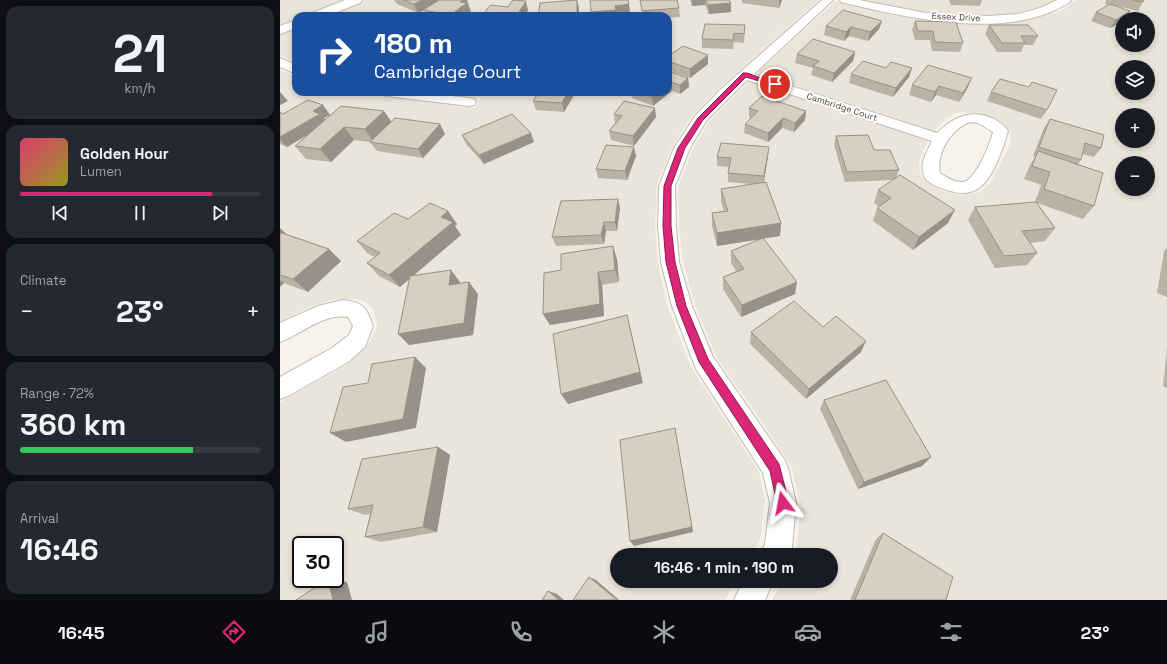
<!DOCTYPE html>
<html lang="en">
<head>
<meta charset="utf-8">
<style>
  body { margin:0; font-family:"Space Grotesk",sans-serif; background:#242831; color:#f1f3f6; height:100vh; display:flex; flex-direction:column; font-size:15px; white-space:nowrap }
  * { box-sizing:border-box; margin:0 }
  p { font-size:13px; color:#9ea1a6 }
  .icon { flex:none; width:22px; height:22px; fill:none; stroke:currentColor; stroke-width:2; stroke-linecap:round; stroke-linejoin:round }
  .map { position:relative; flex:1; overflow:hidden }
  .details { display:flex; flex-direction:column; gap:6px; padding:6px; background:#0d0f14; width:280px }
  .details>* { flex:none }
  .hud { position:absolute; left:12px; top:12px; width:380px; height:84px; border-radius:12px; box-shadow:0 2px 6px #0003; background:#1a4fa0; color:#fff; overflow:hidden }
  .buttons { position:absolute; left:835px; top:12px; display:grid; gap:8px }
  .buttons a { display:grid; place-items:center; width:40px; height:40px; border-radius:50%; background:#171b24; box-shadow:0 2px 6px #0003; font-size:20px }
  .speed { position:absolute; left:12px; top:536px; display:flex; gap:8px; font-size:20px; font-weight:700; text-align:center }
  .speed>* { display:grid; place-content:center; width:52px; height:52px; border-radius:50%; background:#171b24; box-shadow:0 2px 6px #0003; line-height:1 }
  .speed .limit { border:2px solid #111; border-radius:6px; background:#fff; color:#111 }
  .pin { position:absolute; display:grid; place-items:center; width:34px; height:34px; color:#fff; margin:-17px; border:2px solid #fff; border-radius:50%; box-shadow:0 1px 4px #0007 }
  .me { position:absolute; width:44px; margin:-22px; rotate:347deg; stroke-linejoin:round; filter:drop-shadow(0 0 3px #0008) }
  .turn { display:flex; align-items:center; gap:14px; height:84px; padding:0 16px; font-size:18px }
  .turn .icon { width:52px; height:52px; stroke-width:2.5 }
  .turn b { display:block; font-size:28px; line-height:34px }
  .big { font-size:30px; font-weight:700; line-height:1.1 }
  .details .tile { flex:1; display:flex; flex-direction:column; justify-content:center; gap:6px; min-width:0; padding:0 14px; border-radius:12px; background:#242831 }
  .details .dial { align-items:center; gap:0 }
  .dial b { font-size:52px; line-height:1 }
  .song { display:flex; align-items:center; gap:12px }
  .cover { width:48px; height:48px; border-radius:6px; background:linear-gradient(135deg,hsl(340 70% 55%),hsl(60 70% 35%)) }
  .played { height:4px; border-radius:2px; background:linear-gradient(90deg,#db2777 80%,#363941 80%) }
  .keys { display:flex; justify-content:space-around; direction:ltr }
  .heat { display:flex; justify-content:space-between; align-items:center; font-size:22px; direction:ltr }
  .charge { height:6px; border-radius:3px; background:linear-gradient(90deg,#34c759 72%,#363941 0) }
  .trip { position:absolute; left:330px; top:548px; width:228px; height:40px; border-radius:20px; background:#171b24; box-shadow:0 2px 6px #0003; font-weight:700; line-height:40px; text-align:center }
  .dock { display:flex; height:64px; justify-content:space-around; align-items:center; background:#090b0e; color:#9ea1a6 }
  .dock .icon { width:28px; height:28px }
  .dock .on { color:#db2777 }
  .dock b { font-size:18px; color:#f1f3f6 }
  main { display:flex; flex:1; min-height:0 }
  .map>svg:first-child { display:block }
  .residential { fill:#eae5da; fill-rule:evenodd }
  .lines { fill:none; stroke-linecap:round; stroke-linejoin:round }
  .minor-casing { stroke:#c2bbae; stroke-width:2 }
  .tertiary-casing { stroke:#c2bbae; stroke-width:2 }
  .minor { fill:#fff; fill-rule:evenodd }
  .tertiary { fill:#fff; fill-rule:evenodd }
  .wall { fill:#bab2a6 }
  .shaded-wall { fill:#979187 }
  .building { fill:#d8cfc1; stroke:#979187 }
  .route { fill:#db2777; stroke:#8e194d }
  .labels { text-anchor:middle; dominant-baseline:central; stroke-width:4; stroke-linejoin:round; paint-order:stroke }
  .far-street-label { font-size:9px; fill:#4b4439; stroke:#fff }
</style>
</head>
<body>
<main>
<section class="details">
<div class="tile dial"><b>21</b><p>km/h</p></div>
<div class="tile">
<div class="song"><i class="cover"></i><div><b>Golden Hour</b><p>Lumen</p></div></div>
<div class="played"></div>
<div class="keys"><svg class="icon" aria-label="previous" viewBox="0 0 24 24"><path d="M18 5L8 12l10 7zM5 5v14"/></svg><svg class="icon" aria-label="pause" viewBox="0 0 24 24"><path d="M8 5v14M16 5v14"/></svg><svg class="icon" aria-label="next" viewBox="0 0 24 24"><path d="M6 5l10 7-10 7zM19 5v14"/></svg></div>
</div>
<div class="tile"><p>Climate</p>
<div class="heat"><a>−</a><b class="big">23°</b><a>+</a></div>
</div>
<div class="tile"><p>Range · 72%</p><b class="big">360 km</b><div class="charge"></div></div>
<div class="tile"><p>Arrival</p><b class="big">16:46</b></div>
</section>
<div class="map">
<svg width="887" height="600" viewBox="0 0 887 600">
  <rect width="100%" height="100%" fill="#f6f3ec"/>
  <path class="residential" d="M 0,0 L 67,0 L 26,16 L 16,16 L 16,20 L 0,26 Z
    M 85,0 L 539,0 L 437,90 L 411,117 L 392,147 L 377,184 L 375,226 L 378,263 L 388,308 L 411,367 L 479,472 L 485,500 L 480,539 L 470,555 L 337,555 L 337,581 L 456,581 L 445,600 L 0,600 L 0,402 L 66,365 L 90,342 L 97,327 L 97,321 L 92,308 L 83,301 L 76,299 L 56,299 L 31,306 L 0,322 L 0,70 L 16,77 L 16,92 L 66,92 L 195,108 L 201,98 L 152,92 L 388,92 L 388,16 L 45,16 ZM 21,545 L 55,545 L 55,579 L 21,579 Z
    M 577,0 L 774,0 L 767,5 L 732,14 L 681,16 L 617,8 Z
    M 797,0 L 887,0 L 887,600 L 492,600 L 502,581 L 551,581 L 551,555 L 515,555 L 521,508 L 512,468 L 481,420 L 437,358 L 415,305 L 403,262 L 399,226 L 398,187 L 412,151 L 429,122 L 469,81 L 648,140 L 639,161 L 640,175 L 645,180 L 665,192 L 680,195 L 701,192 L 711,182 L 729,147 L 731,134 L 729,130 L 720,122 L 698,114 L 682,112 L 676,113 L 664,121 L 654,131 L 477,73 L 556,1 L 591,10 L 651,20 L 718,22 L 757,17 L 781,11 ZM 842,19 L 868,19 L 868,45 L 842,45 ZM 842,67 L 868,67 L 868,93 L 842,93 ZM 842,115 L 868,115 L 868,141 L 842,141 ZM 842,163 L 868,163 L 868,189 L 842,189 Z
    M 16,28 L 16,63 L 0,55 L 0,34 Z"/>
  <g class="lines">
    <defs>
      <path id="minor" d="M 542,0 L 553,0 L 474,74 L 657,133 C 673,117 692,108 714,119 C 719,122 725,126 728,131 C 724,146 713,179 699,188 C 695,191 688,193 682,193 C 673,193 647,185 644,176 C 639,164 647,152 652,141 L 467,80 L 426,121 L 410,148 L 395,186 L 396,226 L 399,262 L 412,306 L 433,357 L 504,459 L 508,468 L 516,503 L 512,548 L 509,555 L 480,555 L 485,544 L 490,503 L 483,473 L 416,369 L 392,306 L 381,262 L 378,226 L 379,186 L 394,148 L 415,116 L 440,90 ZM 690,122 L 698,123 L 713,132 C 710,144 696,180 683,182 C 675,183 666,177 660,173 C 656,153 671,129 690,122 Z
        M 560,0 L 579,0 L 646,13 L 708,16 L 738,14 L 760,8 L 777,0 L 791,0 L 790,2 C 783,6 776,10 768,13 C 708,36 622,17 561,2 Z
        M 0,58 L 16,65 L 16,74 L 0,67 Z
        M 100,92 L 141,92 L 189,98 L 194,99 L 196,102 L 194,105 L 189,106 L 107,96 L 102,95 Z
        M 63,300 C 83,302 87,308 93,326 L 85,347 L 68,362 L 8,396 L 0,399 L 0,377 L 52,348 L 69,335 L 73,326 L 68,317 C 43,313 22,334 0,342 L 0,323 L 38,306 Z
        M 463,581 L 493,581 L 485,600 L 454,600 Z"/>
      <path id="tertiary" d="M 65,0 L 82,0 L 80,3 L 47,16 L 30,16 L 32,13 Z
        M 16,20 L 16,28 L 0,34 L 0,26 Z"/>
    </defs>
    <use href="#minor" class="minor-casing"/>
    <use href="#tertiary" class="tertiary-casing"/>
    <use href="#minor" class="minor"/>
    <use href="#tertiary" class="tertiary"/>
  </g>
  <path class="wall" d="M 114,0 L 187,0 L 191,12 L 185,16 L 146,16 L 144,10 L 138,13 L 117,4 Z
    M 297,0 L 299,9 L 299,16 L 258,16 Z
    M 360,0 L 399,8 L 400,17 L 388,18 L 388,16 L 363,16 Z
    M 410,0 L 449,0 L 451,12 L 429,14 L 425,5 L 412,6 Z
    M 462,0 L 502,0 L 499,8 L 462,3 Z
    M 669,0 L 702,0 L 700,6 L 671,5 Z
    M 826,0 L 864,0 L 863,2 L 858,11 L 833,5 L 850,11 L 845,19 L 842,19 L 842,22 L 830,28 L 811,21 L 816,12 L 830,5 L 825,4 Z
    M 248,10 L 245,16 L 204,16 L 203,14 Z
    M 602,21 L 599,29 L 588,41 L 569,36 L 564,41 L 544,35 L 546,26 Z
    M 635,21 L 683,43 L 680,52 L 652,51 L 650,40 L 635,40 L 632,30 Z
    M 465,25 L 464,43 L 454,42 L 453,49 L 422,48 L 422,39 Z
    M 709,25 L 758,36 L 753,45 L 744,45 L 741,52 L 717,52 L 705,34 Z
    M 575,52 L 573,61 L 552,82 L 531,75 L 533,68 L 515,63 L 517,54 Z
    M 388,56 L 428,64 L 410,78 L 388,70 Z
    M 648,65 L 688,87 L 679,102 L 656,95 L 651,102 L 629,95 L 632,85 Z
    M 606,68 L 632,68 L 629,77 L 613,97 L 569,83 L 571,74 Z
    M 388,71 L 408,78 L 409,87 L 400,94 L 392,91 L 373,106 L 352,98 L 351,92 L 388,92 Z
    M 296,92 L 284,112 L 256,110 L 253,101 Z
    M 711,92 L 767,110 L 761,119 L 707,101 Z
    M 43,105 L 50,115 L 44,118 L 45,120 L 111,122 L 165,134 L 143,158 L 97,151 L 90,142 L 74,140 L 51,162 L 26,159 L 15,146 L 26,136 L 7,147 L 0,144 L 0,112 L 3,114 Z
    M 469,108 L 526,111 L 525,120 L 514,132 L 502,128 L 488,142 L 464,133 L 465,124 L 471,118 L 469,117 Z
    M 334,114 L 376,117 L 354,146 L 331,140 L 329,131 L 335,123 Z
    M 770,119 L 821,148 L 814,157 L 802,154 L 801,160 L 798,164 L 814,206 L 803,219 L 757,203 L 775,228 L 765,241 L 750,243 L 757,253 L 747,265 L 715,268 L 688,220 L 695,207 L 755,202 L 761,185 L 744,179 L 750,165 L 755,157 L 753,156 L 764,128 Z
    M 182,135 L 254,142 L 204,164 L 186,144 Z
    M 556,136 L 594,150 L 619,170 L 616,178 L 668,223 L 633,250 L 593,221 L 597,208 L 599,207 L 594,203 L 598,190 L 613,180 L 565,182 L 554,145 Z
    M 356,156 L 347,180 L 318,178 L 316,169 Z
    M 488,156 L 484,183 L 501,223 L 500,236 L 484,238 L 515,294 L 461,317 L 443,289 L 443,277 L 456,271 L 451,263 L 451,251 L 482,239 L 437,246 L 432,226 L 432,213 L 444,211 L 441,202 L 441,189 L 471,184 L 448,182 L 448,173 L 449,167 L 437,166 L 437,157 Z
    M 338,199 L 340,208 L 337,231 L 326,231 L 324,244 L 276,246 L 272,237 Z
    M 168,211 L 177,224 L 175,226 L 181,235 L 134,275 L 180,282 L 180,283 L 198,294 L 193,335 L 129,345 L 129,279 L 120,287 L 99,276 L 87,263 L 95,257 L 88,254 L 77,241 L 128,219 Z
    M 0,228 L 6,234 L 61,261 L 28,292 L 4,283 L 0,287 Z
    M 887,248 L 887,297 L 877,293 L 884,251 Z
    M 337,259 L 339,282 L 322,285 L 324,316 L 270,325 L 263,314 L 281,270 Z
    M 543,327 L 581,352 L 526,399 L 470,344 L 471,332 Z
    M 887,349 L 887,388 L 883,386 Z
    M 544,400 L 651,457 L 642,466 L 578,489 L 540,409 Z
    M 158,447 L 170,455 L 157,532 L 101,542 L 85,537 L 90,514 L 85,515 L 68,509 Z
    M 603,533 L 666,600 L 570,600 L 596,539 Z"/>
  <path class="shaded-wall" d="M 143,0 L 163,0 L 164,1 L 138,13 L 134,4 Z
    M 183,0 L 187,0 L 191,12 L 185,16 L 171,16 L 170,15 L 180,2 Z
    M 297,0 L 299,9 L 299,16 L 298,16 L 297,14 Z
    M 412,0 L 425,0 L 425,5 L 412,6 Z
    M 499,0 L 502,0 L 499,8 Z
    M 246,1 L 248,10 L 245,16 L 237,16 L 237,15 Z
    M 451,3 L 451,12 L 429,14 L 428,5 Z
    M 349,4 L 350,13 L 336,14 L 337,16 L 312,16 L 311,12 L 335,6 Z
    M 850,11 L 845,19 L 842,19 L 842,22 L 830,28 L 836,20 Z
    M 602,21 L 599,29 L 588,41 L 590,32 Z
    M 571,27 L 569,36 L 564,41 L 566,32 Z
    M 575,52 L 573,61 L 552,82 L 554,73 Z
    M 428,55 L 428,64 L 410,78 L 410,69 Z
    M 632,68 L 629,77 L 613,97 L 616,88 Z
    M 408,78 L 409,87 L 400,94 L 400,85 Z
    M 692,78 L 688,87 L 679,102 L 683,93 Z
    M 391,82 L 392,91 L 373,106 L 372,97 L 378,92 L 388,92 L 388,84 Z
    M 659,86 L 656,95 L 651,102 L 655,92 Z
    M 0,92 L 8,101 L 0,105 Z
    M 288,92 L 296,92 L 284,112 L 282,103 Z
    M 43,105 L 50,115 L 44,118 L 47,123 L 7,147 L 0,140 L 0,137 L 33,111 Z
    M 375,108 L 376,117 L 354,146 L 353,136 Z
    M 104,111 L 113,124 L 94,143 L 85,129 Z
    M 526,111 L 525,120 L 514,132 L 515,123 Z
    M 503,118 L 502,128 L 488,142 L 488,133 Z
    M 160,124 L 165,134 L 143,158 L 138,149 Z
    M 64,127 L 74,140 L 51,162 L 40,149 Z
    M 251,133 L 254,142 L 204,164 L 199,155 Z
    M 354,147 L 356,156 L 347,180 L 345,171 Z
    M 489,147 L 488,156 L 483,186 L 484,176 Z
    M 338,199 L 340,208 L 337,231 L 335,222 Z
    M 675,210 L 668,223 L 633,250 L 639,237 Z
    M 168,211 L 177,224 L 175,226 L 181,235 L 120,287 L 109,275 L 161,217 Z
    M 324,222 L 326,231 L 324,244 L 321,235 Z
    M 501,223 L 500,236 L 437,246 L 437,233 Z
    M 0,228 L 7,235 L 0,241 Z
    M 333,246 L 337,259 L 339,282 L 335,270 Z
    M 49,249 L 61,261 L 28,292 L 13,279 Z
    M 171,270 L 180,282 L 178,297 L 169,285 Z
    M 318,272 L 322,285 L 324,316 L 270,325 L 263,314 Z
    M 0,280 L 4,283 L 0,287 Z
    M 189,282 L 198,294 L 193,335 L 129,345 L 118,334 Z
    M 517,282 L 515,294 L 461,317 L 462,305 Z
    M 347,315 L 363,383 L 288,404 L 281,394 Z
    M 586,341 L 581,352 L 526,399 L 529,389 Z
    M 135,357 L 146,368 L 136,428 L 66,442 L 50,433 Z
    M 395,428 L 413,532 L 354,546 L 350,541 Z
    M 158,447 L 170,455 L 157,532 L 143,527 Z
    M 651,457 L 642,466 L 578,489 L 584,482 Z
    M 309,577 L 316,580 L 339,600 L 337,600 Z
    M 48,579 L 67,582 L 72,600 L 53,600 Z
    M 268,591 L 277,594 L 284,600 L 279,600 Z"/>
  <path class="building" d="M 123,0 L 143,0 L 134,4 Z
    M 159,0 L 183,0 L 180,2 L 187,3 L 170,15 L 143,10 Z
    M 233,0 L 246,1 L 237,15 L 203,14 L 211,5 L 228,7 Z
    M 297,0 L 297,14 L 267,16 L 258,16 L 260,3 Z
    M 310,0 L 348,0 L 349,4 L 335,6 L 336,10 L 311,12 Z
    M 360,0 L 397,0 L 399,8 L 362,11 Z
    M 426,0 L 449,0 L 451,3 L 428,5 Z
    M 853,0 L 864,0 L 863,2 Z
    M 830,4 L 850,11 L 836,20 L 816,12 Z
    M 563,10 L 602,21 L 590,32 L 571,27 L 566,32 L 546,26 Z
    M 635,21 L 676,22 L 683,43 L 655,42 L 653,31 L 638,31 Z
    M 425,24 L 465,25 L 464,34 L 454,33 L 453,40 L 422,39 Z
    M 709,25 L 748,25 L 758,36 L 741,36 L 745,43 L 722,43 Z
    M 533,39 L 575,52 L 554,73 L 533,66 L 539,61 L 517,54 Z
    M 403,46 L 428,55 L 410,69 L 388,61 L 388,56 Z
    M 583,61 L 606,68 L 611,62 L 632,68 L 616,88 L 571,74 Z
    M 648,65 L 692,78 L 683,93 L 659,86 L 655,92 L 632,85 Z
    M 388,71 L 408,78 L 400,85 L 391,82 L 388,84 Z
    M 720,79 L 749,87 L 752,82 L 777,90 L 767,110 L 711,92 Z
    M 259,92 L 288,92 L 282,103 L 253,101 Z
    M 359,92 L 378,92 L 372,97 Z
    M 482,96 L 526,111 L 515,123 L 503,118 L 488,133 L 465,124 L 478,111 L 469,108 Z
    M 28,100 L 43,105 L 33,111 L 40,114 L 0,137 L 0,112 L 3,114 Z
    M 344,101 L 375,108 L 353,136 L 329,131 L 342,116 L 334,114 Z
    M 61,106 L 104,111 L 85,129 L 64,127 L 40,149 L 15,146 Z
    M 232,114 L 251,133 L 199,155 L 182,135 Z
    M 115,118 L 160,124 L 138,149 L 90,142 Z
    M 770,119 L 824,135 L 821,148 L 805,143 L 801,160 L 759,147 Z
    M 588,135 L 594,150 L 610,150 L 619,170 L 567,172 L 556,136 Z
    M 441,143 L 489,147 L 484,176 L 448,173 L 451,158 L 437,157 Z
    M 326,145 L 354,147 L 345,171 L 316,169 Z
    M 758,151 L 823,173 L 814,206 L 764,189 L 770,172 L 752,166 Z
    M 620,175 L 675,210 L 639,237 L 597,208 L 611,198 L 598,190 Z
    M 486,182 L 501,223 L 437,233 L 432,213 L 448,211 L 441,189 Z
    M 338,199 L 335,222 L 324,222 L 321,235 L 272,237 L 281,201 Z
    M 756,202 L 775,228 L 742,231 L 757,253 L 724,256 L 695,207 Z
    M 150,203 L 168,211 L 161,217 L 173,222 L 109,275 L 87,263 L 100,253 L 77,241 L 114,213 L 128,219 Z
    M 2,233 L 49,249 L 13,279 L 0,275 L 0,234 Z
    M 483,238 L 517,282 L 462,305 L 443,277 L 464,269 L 451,251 Z
    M 333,246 L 335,270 L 318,272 L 320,304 L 263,314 L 264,273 L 281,270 L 281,254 Z
    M 171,270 L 169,285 L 189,282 L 184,323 L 118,334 L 130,276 Z
    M 514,301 L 543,327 L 556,316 L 586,341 L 529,389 L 471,332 Z
    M 347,315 L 360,372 L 281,394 L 273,334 Z
    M 135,357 L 123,419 L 50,433 L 63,387 L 88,383 L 92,364 Z
    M 606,380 L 651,457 L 584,482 L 544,400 Z
    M 395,428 L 412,527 L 350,541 L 340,440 Z
    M 158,447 L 143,527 L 85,537 L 93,505 L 68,509 L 82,459 Z
    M 603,533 L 673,577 L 666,600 L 575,600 Z
    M 309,577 L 337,600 L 293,600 Z
    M 48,579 L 53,600 L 16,600 Z
    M 268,591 L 279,600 L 262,600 Z"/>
  <path class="route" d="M 463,73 L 467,73 L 498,84 L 495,86 L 466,77 L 423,120 L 405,148 L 391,186 L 391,226 L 395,262 L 406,306 L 428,359 L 499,464 L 509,503 L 507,507 L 503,509 L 499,507 L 497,503 L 490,471 L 419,362 L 397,306 L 386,262 L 383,226 L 384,186 L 398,148 L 418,118 Z"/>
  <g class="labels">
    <g class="far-street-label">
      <text transform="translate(676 17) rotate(3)">Essex Drive</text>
      <text transform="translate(562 107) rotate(18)">Cambridge Court</text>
    </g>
  </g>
</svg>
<div class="buttons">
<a><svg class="icon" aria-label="sound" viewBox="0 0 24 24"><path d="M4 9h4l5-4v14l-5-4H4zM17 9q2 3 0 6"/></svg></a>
<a><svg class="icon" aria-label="layers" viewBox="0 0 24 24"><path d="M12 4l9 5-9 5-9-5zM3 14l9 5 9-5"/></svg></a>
<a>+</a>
<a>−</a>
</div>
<div class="speed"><div class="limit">30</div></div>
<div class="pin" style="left:495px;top:84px;background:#d93025"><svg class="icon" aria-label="arrive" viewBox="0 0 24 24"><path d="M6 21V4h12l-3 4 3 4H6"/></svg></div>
<svg class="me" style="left:503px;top:503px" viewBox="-20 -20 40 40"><path d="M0-17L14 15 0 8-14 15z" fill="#db2777" stroke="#fff" stroke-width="4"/></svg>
<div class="trip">16:46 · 1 min · 190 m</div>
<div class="hud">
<div class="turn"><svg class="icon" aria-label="right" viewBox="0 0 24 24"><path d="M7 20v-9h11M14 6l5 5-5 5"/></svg><div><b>180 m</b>Cambridge Court</div></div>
</div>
</div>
</main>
<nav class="dock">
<b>16:45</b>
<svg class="icon on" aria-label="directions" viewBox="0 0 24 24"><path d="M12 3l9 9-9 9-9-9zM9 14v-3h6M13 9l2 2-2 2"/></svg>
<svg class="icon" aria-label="music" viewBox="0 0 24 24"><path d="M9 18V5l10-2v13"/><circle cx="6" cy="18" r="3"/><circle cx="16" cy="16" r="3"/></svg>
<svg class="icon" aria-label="phone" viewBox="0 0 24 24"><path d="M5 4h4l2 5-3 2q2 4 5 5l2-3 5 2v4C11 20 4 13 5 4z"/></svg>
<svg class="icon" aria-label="climate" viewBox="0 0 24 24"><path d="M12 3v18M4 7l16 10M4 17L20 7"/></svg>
<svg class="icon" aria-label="car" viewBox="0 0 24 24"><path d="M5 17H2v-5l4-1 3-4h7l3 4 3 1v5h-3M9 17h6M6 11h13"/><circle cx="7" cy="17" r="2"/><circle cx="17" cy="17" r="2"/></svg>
<svg class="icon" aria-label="filters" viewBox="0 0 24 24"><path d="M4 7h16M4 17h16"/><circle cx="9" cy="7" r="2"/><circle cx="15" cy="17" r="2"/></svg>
<b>23°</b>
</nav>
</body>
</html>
